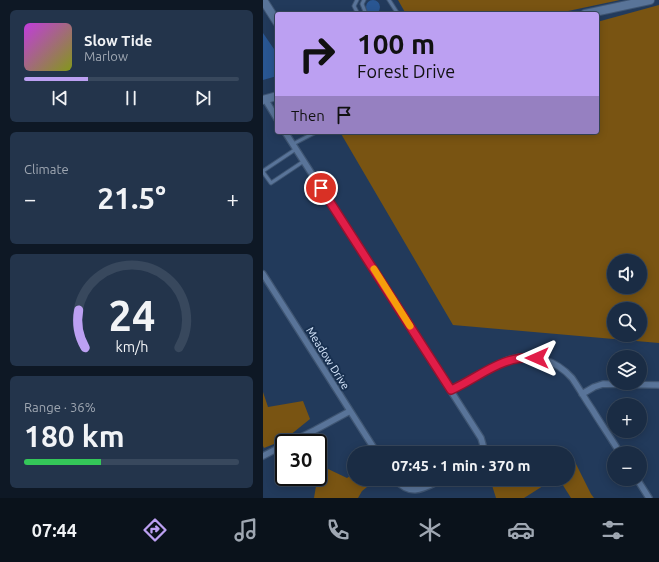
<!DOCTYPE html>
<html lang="en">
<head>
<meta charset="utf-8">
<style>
  body { margin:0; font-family:Ubuntu,sans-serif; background:#23344b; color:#f1f3f6; height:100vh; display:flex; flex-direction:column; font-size:15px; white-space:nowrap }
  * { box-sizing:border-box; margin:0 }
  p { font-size:13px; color:#9fa7b2 }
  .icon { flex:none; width:22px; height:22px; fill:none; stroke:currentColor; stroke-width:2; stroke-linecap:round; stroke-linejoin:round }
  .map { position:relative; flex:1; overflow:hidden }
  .panel { display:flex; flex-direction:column; gap:10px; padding:10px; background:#0e1825; width:263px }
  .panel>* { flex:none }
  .banner { position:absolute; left:12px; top:12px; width:324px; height:122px; border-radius:4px; box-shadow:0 2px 10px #0003,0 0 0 1px #38485d; background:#bca0f2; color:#111; overflow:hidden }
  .tools { position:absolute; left:344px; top:254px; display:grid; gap:8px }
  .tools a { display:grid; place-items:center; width:40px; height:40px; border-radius:50%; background:#1a2c44; box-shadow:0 2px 10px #0003,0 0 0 1px #38485d; font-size:20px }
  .speed { position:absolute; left:12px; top:434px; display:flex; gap:8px; font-size:20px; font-weight:700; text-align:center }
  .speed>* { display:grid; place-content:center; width:52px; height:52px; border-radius:50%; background:#1a2c44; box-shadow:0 2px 10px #0003,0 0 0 1px #38485d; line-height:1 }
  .speed .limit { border:2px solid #111; border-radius:6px; background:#fff; color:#111 }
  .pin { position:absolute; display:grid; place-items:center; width:34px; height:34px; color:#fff; margin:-17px; border:2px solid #fff; border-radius:50%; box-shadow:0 1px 4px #0007 }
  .me { position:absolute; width:44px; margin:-22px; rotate:270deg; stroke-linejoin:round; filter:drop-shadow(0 0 3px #0008) }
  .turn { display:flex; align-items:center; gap:14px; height:84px; padding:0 16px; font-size:18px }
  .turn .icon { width:52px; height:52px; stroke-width:2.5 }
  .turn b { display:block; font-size:28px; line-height:34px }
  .then { display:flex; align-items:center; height:38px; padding:0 16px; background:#0003; gap:8px; font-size:15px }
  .big { font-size:30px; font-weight:700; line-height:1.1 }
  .panel .card { flex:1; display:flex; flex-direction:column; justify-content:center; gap:6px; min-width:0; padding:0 14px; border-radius:6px; background:#23344b }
  .panel .dial { align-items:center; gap:0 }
  .dial svg { height:104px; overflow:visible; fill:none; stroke:#38485d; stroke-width:7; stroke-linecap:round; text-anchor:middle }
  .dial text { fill:#f1f3f6; stroke:none }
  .song { display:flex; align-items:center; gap:12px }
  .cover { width:48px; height:48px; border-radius:6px; background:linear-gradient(135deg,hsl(290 70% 55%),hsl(70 70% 35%)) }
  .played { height:4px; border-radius:2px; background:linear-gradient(90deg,#bca0f2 30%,#38485d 30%) }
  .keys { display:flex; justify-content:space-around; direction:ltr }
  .heat { display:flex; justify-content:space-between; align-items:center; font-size:22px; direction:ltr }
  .charge { height:6px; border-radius:3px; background:linear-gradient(90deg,#34c759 36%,#38485d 0) }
  .trip { position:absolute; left:84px; top:446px; width:228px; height:40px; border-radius:20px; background:#1a2c44; box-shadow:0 2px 10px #0003,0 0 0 1px #38485d; font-weight:700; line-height:40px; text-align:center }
  .dock { display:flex; height:64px; justify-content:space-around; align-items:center; background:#0a121b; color:#9fa7b2 }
  .dock .icon { width:28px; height:28px }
  .dock .selected { color:#bca0f2 }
  .dock b { font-size:18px; color:#f1f3f6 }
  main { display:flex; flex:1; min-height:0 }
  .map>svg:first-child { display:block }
  .green { fill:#795412; fill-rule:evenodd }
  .building { fill:#295692 }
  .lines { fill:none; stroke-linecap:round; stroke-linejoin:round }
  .lane-casing { stroke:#3f5572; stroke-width:5 }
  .street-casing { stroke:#3f5572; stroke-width:8 }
  .secondary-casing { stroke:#3f5572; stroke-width:10 }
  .lane { stroke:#597499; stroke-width:3 }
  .street { stroke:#597499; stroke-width:5.5 }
  .secondary { stroke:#597499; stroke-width:8 }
  .route-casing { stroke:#92132f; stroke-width:10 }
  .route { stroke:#e11d48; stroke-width:7 }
  .slow { stroke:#f59e0b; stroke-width:7 }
  .labels { text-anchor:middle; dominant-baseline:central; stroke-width:4; stroke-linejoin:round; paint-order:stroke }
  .street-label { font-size:11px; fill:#daeaff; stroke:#183050 }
</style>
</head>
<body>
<main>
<section class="panel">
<div class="card">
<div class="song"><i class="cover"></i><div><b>Slow Tide</b><p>Marlow</p></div></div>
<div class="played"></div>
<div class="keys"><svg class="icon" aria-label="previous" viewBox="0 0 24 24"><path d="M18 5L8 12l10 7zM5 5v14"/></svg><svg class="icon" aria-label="pause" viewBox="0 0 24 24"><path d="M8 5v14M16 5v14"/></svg><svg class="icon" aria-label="next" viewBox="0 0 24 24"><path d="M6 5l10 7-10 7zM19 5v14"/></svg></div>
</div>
<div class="card"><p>Climate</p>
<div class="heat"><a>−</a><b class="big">21.5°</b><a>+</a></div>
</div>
<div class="card dial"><svg viewBox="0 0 100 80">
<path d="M14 69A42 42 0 1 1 86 69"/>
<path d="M14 69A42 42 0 0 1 9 40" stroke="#bca0f2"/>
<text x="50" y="56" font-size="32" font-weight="700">24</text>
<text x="50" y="72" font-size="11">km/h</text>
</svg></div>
<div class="card"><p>Range · 36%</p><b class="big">180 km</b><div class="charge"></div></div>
</section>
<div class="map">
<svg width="396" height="498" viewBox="0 0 396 498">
  <rect width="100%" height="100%" fill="#223a5b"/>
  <path class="green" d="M 135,0 L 357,0 L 291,14 L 143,14 Z
    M 396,5 L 396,343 L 190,325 L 77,132 L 334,132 L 334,22 ZM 351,261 L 377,261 L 377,287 L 351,287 ZM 351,309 L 377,309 L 377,335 L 351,335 Z
    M 0,392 L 5,407 L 40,401 L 47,419 L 21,440 L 1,448 L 0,446 Z
    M 307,452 L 328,494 L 331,498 L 308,498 L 296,479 L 305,479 L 305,454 Z
    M 63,468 L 84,478 L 91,473 L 91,479 L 114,479 L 99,491 L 95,498 L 51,498 L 55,474 Z
    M 227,479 L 244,479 L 249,485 L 261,479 L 291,479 L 261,498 L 233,498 Z"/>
  <path class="building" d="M103 7a7 7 0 1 1 14 0a7 7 0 1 1-14 0Z
    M 0,33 L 13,52 L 14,57 L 14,76 L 0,80 Z"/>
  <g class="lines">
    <defs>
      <path id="lane" d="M 94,0 L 91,6 L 95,14
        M 101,0 L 99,4 L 103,14
        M 126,0 L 135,14
        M 30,144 L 53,132
        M 0,171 L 33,149
        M 0,172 L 8,183 L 41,161"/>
      <path id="street" d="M 2,99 L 14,119
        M 22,132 L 218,438 L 220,445 L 220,453
        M 0,274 L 114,453
        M 188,389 C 208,381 225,368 245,360 C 268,352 293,360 309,378 C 316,388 322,399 329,409 C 338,424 348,438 357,453
        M 319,394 L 331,387 L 340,384 L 396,385
        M 26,443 L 52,430 L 87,411
        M 0,456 L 21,445
        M 132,479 C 148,498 161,488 180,479
        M 374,479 L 386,498"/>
      <path id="secondary" d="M 0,0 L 14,22
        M 322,14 L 387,0
        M 0,100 L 14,96"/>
    </defs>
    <use href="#lane" class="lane-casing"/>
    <use href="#street" class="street-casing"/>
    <use href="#secondary" class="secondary-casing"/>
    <use href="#lane" class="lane"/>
    <use href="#street" class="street"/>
    <use href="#secondary" class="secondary"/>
  </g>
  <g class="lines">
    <defs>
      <path id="route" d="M 58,188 L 188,390 C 217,377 240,354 274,358"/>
    </defs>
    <use href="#route" class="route-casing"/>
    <use href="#route" class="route"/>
    <path class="slow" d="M 111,269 L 147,326"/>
  </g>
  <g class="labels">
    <g class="street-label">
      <text transform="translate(65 358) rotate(58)">Meadow Drive</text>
    </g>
  </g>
</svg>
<div class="tools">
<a><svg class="icon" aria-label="sound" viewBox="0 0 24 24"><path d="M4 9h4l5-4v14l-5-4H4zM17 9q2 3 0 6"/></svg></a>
<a><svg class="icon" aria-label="search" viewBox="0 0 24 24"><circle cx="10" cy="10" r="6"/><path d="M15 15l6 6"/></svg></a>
<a><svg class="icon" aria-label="layers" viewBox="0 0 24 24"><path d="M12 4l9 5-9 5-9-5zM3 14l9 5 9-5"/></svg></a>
<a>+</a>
<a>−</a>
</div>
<div class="speed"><div class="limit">30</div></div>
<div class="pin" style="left:58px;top:188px;background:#d93025"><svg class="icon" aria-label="arrive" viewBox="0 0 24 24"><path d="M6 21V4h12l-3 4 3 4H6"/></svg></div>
<svg class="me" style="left:274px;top:358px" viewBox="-20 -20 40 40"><path d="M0-17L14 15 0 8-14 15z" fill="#e11d48" stroke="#fff" stroke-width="4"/></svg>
<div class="trip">07:45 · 1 min · 370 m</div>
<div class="banner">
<div class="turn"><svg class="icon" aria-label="right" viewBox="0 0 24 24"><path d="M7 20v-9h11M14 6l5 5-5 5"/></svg><div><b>100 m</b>Forest Drive</div></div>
<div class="then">Then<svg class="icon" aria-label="arrive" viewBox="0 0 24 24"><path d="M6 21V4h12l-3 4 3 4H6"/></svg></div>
</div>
</div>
</main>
<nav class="dock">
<b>07:44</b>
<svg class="icon selected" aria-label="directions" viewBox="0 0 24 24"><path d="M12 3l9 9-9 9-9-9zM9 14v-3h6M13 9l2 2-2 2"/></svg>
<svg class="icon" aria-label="music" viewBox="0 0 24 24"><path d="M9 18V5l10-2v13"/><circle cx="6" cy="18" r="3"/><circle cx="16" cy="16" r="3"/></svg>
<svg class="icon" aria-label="phone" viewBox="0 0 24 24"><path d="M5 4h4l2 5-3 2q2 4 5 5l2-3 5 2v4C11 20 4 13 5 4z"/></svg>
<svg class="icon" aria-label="climate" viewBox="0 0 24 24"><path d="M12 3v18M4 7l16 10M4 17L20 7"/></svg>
<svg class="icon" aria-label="car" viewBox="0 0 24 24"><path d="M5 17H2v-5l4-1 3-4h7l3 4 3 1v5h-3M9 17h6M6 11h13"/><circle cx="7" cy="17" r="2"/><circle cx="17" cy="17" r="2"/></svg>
<svg class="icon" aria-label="filters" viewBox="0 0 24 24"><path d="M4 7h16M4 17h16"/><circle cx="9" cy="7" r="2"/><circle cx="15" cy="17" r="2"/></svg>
</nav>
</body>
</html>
